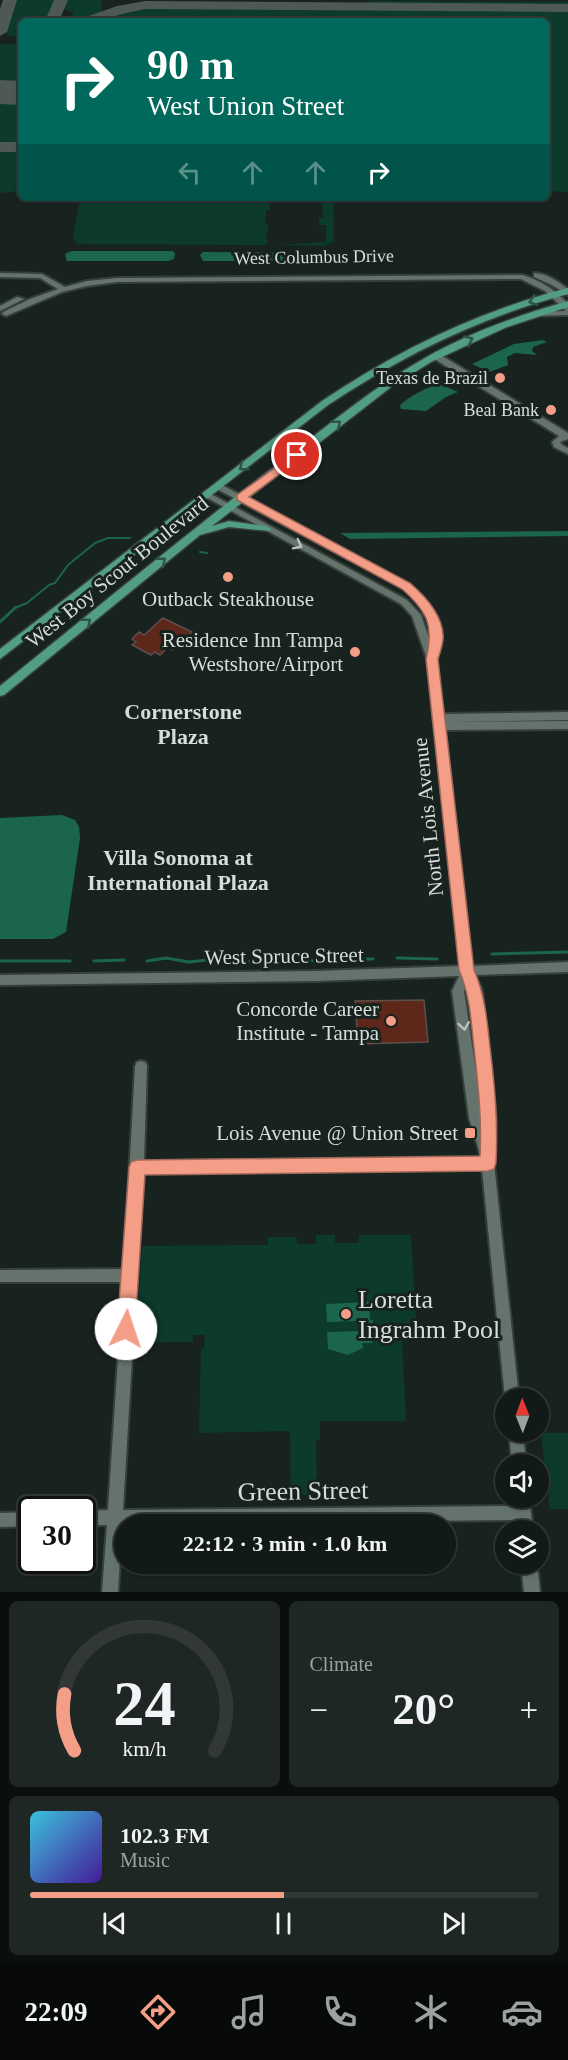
<!DOCTYPE html>
<html lang="en">
<head>
<meta charset="utf-8">
<style>
  body { margin:0; font-family:Georgia,serif; background:#1f2724; color:#f1f3f6; height:100vh; display:flex; flex-direction:column; font-size:22px; white-space:nowrap }
  * { box-sizing:border-box; margin:0 }
  p { font-size:20px; color:#9ca1a1 }
  .icon { flex:none; width:33px; height:33px; fill:none; stroke:currentColor; stroke-width:2; stroke-linecap:round; stroke-linejoin:round }
  .map { position:relative; height:1592px; overflow:hidden }
  .sheet { display:flex; flex-direction:column; gap:9px; padding:9px; background:#0a0e0d; flex:1 }
  .sheet>* { flex:none }
  .hud { position:absolute; left:18px; top:18px; width:532px; height:183px; border-radius:9px; box-shadow:0 2px 4px #0004,0 0 0 2px #313836; background:#00695c; color:#fff; overflow:hidden }
  .needle { width:39px; rotate:359deg }
  .buttons { position:absolute; left:495px; top:1388px; display:grid; gap:12px }
  .buttons a { display:grid; place-items:center; width:54px; height:54px; border-radius:50%; background:#121a17; box-shadow:0 2px 4px #0004,0 0 0 2px #313836; font-size:30px }
  .speed { position:absolute; left:18px; top:1496px; display:flex; gap:12px; font-size:30px; font-weight:700; text-align:center }
  .speed>* { display:grid; place-content:center; width:78px; height:78px; border-radius:50%; background:#121a17; box-shadow:0 2px 4px #0004,0 0 0 2px #313836; line-height:1 }
  .speed .limit { border:3px solid #111; border-radius:9px; background:#fff; color:#111 }
  .pin { position:absolute; display:grid; place-items:center; width:51px; height:51px; color:#fff; margin:-26px; border:3px solid #fff; border-radius:50%; box-shadow:0 2px 6px #0007 }
  .me { position:absolute; width:66px; margin:-33px; rotate:4deg; stroke-linejoin:round; filter:drop-shadow(0 0 4px #0008) }
  .turn { display:flex; align-items:center; gap:21px; height:126px; padding:0 30px; font-size:27px }
  .turn .icon { width:78px; height:78px; stroke-width:2.5 }
  .turn b { display:block; font-size:42px; line-height:51px }
  .lanes { display:flex; align-items:center; height:57px; padding:0 30px; background:#0003; justify-content:center; gap:30px; direction:ltr }
  .lanes .off { opacity:.35 }
  .big { font-size:45px; font-weight:700; line-height:1.1 }
  .sheet .widget { flex:1; display:flex; flex-direction:column; justify-content:center; gap:9px; min-width:0; padding:0 21px; border-radius:9px; background:#1f2724 }
  .sheet .dial { align-items:center; gap:0 }
  .dial svg { height:156px; overflow:visible; fill:none; stroke:#313836; stroke-width:7; stroke-linecap:round; text-anchor:middle }
  .dial text { fill:#f1f3f6; stroke:none }
  .song { display:flex; align-items:center; gap:18px }
  .cover { width:72px; height:72px; border-radius:9px; background:linear-gradient(135deg,hsl(190 70% 55%),hsl(260 70% 35%)) }
  .played { height:6px; border-radius:3px; background:linear-gradient(90deg,#f49e87 50%,#313836 50%) }
  .keys { display:flex; justify-content:space-around; direction:ltr }
  .heat { display:flex; justify-content:space-between; align-items:center; font-size:33px; direction:ltr }
  .sheet .tiles { flex:1; display:grid; gap:9px; grid-template-columns:1fr 1fr }
  .widget:last-child { grid-column:span 2 }
  .trip { position:absolute; left:114px; top:1514px; width:342px; height:60px; border-radius:30px; background:#121a17; box-shadow:0 2px 4px #0004,0 0 0 2px #313836; font-weight:700; line-height:60px; text-align:center }
  .menu { display:flex; height:96px; justify-content:space-around; align-items:center; background:#070a09; color:#9ca1a1 }
  .menu .icon { width:42px; height:42px }
  .menu .on { color:#f49e87 }
  .menu b { font-size:27px; color:#f1f3f6 }
  .map>svg:first-child { display:block }
  .green { fill:#0c3b2c }
  .water { fill:#1b654e }
  .lines { fill:none; stroke-linecap:round; stroke-linejoin:round }
  .stream-far1 { stroke:#1b654e; stroke-width:2 }
  .stream { stroke:#1b654e; stroke-width:3 }
  .taxiway { fill:#4e5854; fill-rule:evenodd }
  .runway { fill:#4e5854; fill-rule:evenodd }
  .building { fill:#5d281a; stroke:#5d4f4c; stroke-width:1.5 }
  .minor-casing { stroke:#363f3a; stroke-width:4 }
  .major-casing { stroke:#363f3a; stroke-width:3 }
  .minor { fill:#65736d; fill-rule:evenodd }
  .major { fill:#519e83; fill-rule:evenodd }
  .oneway { stroke:#2f5447 }
  .oneway2 { stroke:#bac2bf }
  .route { fill:#f49e87; stroke:#9f6758; stroke-width:1.5 }
  .poi-dot { fill:#f49e87; stroke:#18231f; stroke-width:2 }
  .labels { text-anchor:middle; dominant-baseline:central; stroke-width:6; stroke-linejoin:round; paint-order:stroke }
  .far-street-label { font-size:18px; fill:#d6ddda; stroke:#18231f }
  .far-poi-label { font-size:18px; fill:#d6ddda; stroke:#18231f; text-anchor:end }
  .street-label { font-size:21px; fill:#d6ddda; stroke:#18231f }
  .poi-label { font-size:21px; fill:#d6ddda; stroke:#18231f; text-anchor:end }
  .neighbourhood-label { font-size:22px; font-weight:bold; fill:#d6ddda; stroke:#18231f }
  .near-poi-label { font-size:26px; fill:#d6ddda; stroke:#18231f; text-anchor:start }
  .near-street-label { font-size:26px; fill:#d6ddda; stroke:#18231f }
</style>
</head>
<body>
<div class="map">
<svg width="568" height="1592" viewBox="0 0 568 1592">
  <rect width="100%" height="100%" fill="#18231f"/>
  <path class="green" d="M 13,0 L 56,0 L 48,21 L 21,21 L 21,36 L 11,36 L 4,32 Z
    M 66,0 L 101,0 L 102,10 C 91,22 72,21 57,21 L 72,17 L 73,12 L 63,9 Z
    M 375,1 L 568,2 L 568,5 L 371,4 L 365,2 Z
    M 153,7 L 568,10 L 568,192 L 548,191 L 548,21 L 96,21 L 127,10 Z
    M 0,44 L 21,44 L 21,83 L 0,83 Z
    M 0,102 L 21,102 L 21,142 L 0,142 Z
    M 0,152 L 21,152 L 21,191 L 0,193 Z
    M 75,198 L 270,198 L 270,210 L 266,210 L 265,224 L 269,225 L 266,234 L 268,243 L 265,245 L 77,244 L 73,239 L 79,203 Z
    M 307,198 L 333,198 L 334,242 L 323,246 L 276,245 L 326,242 L 326,225 L 319,225 L 319,218 L 323,218 L 322,199 Z
    M 316,1235 L 335,1235 L 335,1243 L 359,1243 L 359,1235 L 411,1235 L 417,1338 L 402,1339 L 406,1421 L 320,1421 L 320,1440 L 316,1440 L 317,1495 L 291,1495 L 290,1431 L 199,1433 L 201,1349 L 204,1349 L 205,1335 L 193,1335 L 193,1342 L 152,1342 L 152,1339 L 136,1339 L 142,1246 L 268,1245 L 268,1237 L 296,1237 L 297,1244 L 316,1244 Z
    M 541,1433 L 568,1433 L 568,1509 L 550,1509 Z"/>
  <path class="water" d="M 71,251 L 173,251 L 175,254 L 174,259 L 168,261 L 67,261 L 65,254 Z
    M 203,252 L 328,253 L 333,254 L 335,257 L 331,261 L 203,261 L 200,255 Z
    M 543,340 L 547,342 L 533,347 L 532,351 L 537,355 L 515,353 L 507,357 L 508,365 L 489,372 L 472,364 L 514,344 Z
    M 440,384 L 458,392 L 446,397 L 426,411 L 401,409 L 400,405 C 410,396 427,387 440,384 Z
    M 568,531 L 568,536 L 350,539 L 340,533 Z
    M 62,815 L 75,820 L 79,827 L 80,838 L 66,932 L 53,939 L 0,939 L 0,818 Z
    M 369,1302 L 370,1320 L 373,1320 L 372,1343 L 362,1343 L 363,1348 L 348,1355 L 328,1349 L 327,1332 L 362,1331 L 361,1321 L 327,1322 L 326,1304 Z"/>
  <g class="lines">
    <path class="stream-far1" d="M 200,552 L 207,553
      M 15,608 L 27,603 L 49,585 L 55,583 L 68,565 L 95,543 L 108,538 L 130,538"/>
    <path class="stream" d="M 0,622 L 16,607
      M 492,954 L 568,952
      M 397,958 L 437,959
      M 0,961 L 70,961
      M 94,961 L 124,960
      M 147,961 L 166,958 L 189,962 L 207,960 L 253,962
      M 305,961 L 373,959"/>
    <path class="taxiway" d="M 3,0 L 17,0 L 7,32 L 0,36 L 0,9 Z
      M 54,0 L 68,0 L 59,21 L 45,21 Z
      M 145,1 L 568,4 L 568,12 L 145,9 C 122,13 105,21 81,21 L 83,18 L 117,6 Z
      M 0,142 L 21,142 L 21,152 L 0,152 Z"/>
    <path class="runway" d="M 0,80 L 21,81 L 21,105 L 0,104 Z"/>
  </g>
  <path class="building" d="M 163,618 L 192,632 L 173,650 L 168,647 L 160,655 L 155,652 L 151,655 L 132,645 L 136,642 L 132,639 L 139,632 L 144,635 Z
    M 424,1000 L 428,1042 L 358,1044 L 355,1001 Z"/>
  <g class="lines">
    <defs>
      <path id="minor" d="M 0,273 L 42,274 L 65,287 L 87,281 L 117,278 L 522,275 C 541,280 555,290 568,304 L 568,315 L 533,316 L 533,312 L 536,312 L 566,311 L 545,291 L 521,279 L 117,282 L 87,286 L 62,292 L 6,316 L 2,314 L 3,312 L 30,299 L 58,289 L 40,278 L 0,277 Z
        M 534,273 C 547,273 558,282 568,289 L 568,295 L 552,285 L 534,277 Z
        M 17,297 L 24,299 L 0,311 L 0,306 Z
        M 433,354 L 439,354 L 568,433 L 568,439 L 560,442 L 562,445 L 568,448 L 568,454 L 554,447 L 552,442 L 559,436 L 433,358 Z
        M 218,483 L 409,584 C 425,597 443,617 442,639 C 441,647 437,655 437,662 C 438,680 441,697 443,714 L 568,712 L 568,720 L 444,722 L 568,721 L 568,729 L 445,730 L 472,966 L 568,962 L 568,972 L 475,975 L 482,990 L 496,1120 L 494,1163 L 519,1398 L 505,1398 L 482,1169 L 143,1173 L 123,1510 L 516,1506 L 515,1497 L 529,1497 L 533,1530 L 519,1530 L 517,1520 L 124,1524 L 122,1525 L 118,1592 L 102,1592 L 107,1525 L 82,1525 L 82,1511 L 108,1510 L 123,1282 L 0,1282 L 0,1270 L 124,1269 L 135,1066 L 137,1062 L 141,1061 L 145,1062 L 147,1066 L 144,1161 L 481,1157 L 469,1118 L 452,991 L 459,976 L 316,981 L 0,985 L 0,975 L 316,971 L 461,966 L 427,659 L 412,616 L 401,604 L 202,495 L 203,493 L 209,493 L 407,600 L 421,615 L 431,644 C 435,621 419,603 403,588 L 215,488 L 214,486 ZM 467,983 L 470,990 L 484,1126 L 464,991 Z
        M 509,1431 L 523,1431 L 526,1464 L 512,1464 Z
        M 32,1512 L 32,1526 L 0,1527 L 0,1513 Z
        M 521,1563 L 537,1563 L 540,1592 L 524,1592 Z"/>
      <path id="major" d="M 568,288 L 568,294 C 481,317 403,355 328,405 L 0,659 L 0,649 L 322,401 C 398,350 478,311 568,288 Z
        M 568,301 L 568,307 L 507,327 L 431,362 L 391,387 L 212,526 L 229,521 L 266,526 L 271,529 L 270,531 L 229,527 L 200,535 L 4,695 L 0,696 L 0,686 C 88,615 176,542 266,473 C 318,434 368,390 425,358 C 469,333 519,315 568,301 Z"/>
    </defs>
    <use href="#minor" class="minor-casing"/>
    <use href="#major" class="major-casing"/>
    <use href="#minor" class="minor"/>
    <use href="#major" class="major"/>
  </g>
  <defs><path id="oneway-chevron" d="M-2-3.5L2.5 0L-2 3.5" fill="none" stroke-width="1.6" stroke-linecap="round" stroke-linejoin="round" transform="scale(1.5)"/></defs>
  <g class="oneway">
    <use href="#oneway-chevron" transform="translate(533 301) rotate(163)"/>
    <use href="#oneway-chevron" transform="translate(469 340) rotate(-25)"/>
    <use href="#oneway-chevron" transform="translate(337 424) rotate(-38)"/>
    <use href="#oneway-chevron" transform="translate(243 467) rotate(142)"/>
    <use href="#oneway-chevron" transform="translate(162 561) rotate(-39)"/>
    <use href="#oneway-chevron" transform="translate(87 622) rotate(-39)"/>
  </g>
  <g class="oneway2">
    <use href="#oneway-chevron" transform="translate(298 545) rotate(27)"/>
    <use href="#oneway-chevron" transform="translate(464 1026) rotate(81)"/>
  </g>
  <path class="route" d="M 297,452 L 302,455 L 301,458 L 249,497 L 410,583 C 425,596 442,615 443,635 C 444,643 440,652 438,659 L 474,970 C 485,995 487,1020 490,1047 C 495,1088 498,1122 496,1163 L 494,1169 L 488,1171 L 145,1175 L 135,1329 L 133,1335 L 126,1338 L 120,1335 L 117,1329 L 129,1167 L 131,1162 L 137,1160 L 480,1156 C 482,1119 478,1084 474,1048 C 471,1021 470,995 459,970 L 426,659 C 434,626 428,612 402,589 L 237,500 L 237,495 Z"/>
  <g class="poi-dot">
    <circle cx="500" cy="378" r="6"/>
    <circle cx="551" cy="410" r="6"/>
    <circle cx="228" cy="577" r="6"/>
    <circle cx="355" cy="652" r="6"/>
    <circle cx="391" cy="1021" r="6"/>
    <rect x="464" y="1127" width="12" height="12" rx="3"/>
    <circle cx="346" cy="1314" r="6"/>
  </g>
  <g class="labels">
    <g class="far-street-label">
      <text transform="translate(314 257) rotate(-1)">West Columbus Drive</text>
    </g>
    <g class="far-poi-label">
      <text x="488" y="378">Texas de Brazil</text>
      <text x="539" y="410">Beal Bank</text>
    </g>
    <g class="street-label">
      <text transform="translate(117 572) rotate(-39)">West Boy Scout Boulevard</text>
      <text transform="translate(428 817) rotate(-96)">North Lois Avenue</text>
      <text transform="translate(284 956) rotate(-1)">West Spruce Street</text>
    </g>
    <g class="poi-label">
      <text x="228" y="599" text-anchor="middle">Outback Steakhouse</text>
      <text x="343" y="640">Residence Inn Tampa<tspan x="343" dy="24">Westshore/Airport</tspan></text>
      <text x="379" y="1009">Concorde Career<tspan x="379" dy="24">Institute - Tampa</tspan></text>
      <text x="458" y="1133">Lois Avenue @ Union Street</text>
    </g>
    <g class="neighbourhood-label">
      <text x="183" y="711">Cornerstone<tspan x="183" dy="25">Plaza</tspan></text>
      <text x="178" y="857">Villa Sonoma at<tspan x="178" dy="25">International Plaza</tspan></text>
    </g>
    <g class="near-poi-label">
      <text x="358" y="1299">Loretta<tspan x="358" dy="30">Ingrahm Pool</tspan></text>
    </g>
    <g class="near-street-label">
      <text transform="translate(303 1491) rotate(-1)">Green Street</text>
    </g>
  </g>
</svg>
<div class="buttons">
<a><svg class="needle" viewBox="-14 -14 28 28"><path d="M0-13l5 13h-10z" fill="#e53935"/><path d="M0 13l5-13h-10z" fill="#9ca1a1"/></svg></a>
<a><svg class="icon" aria-label="sound" viewBox="0 0 24 24"><path d="M4 9h4l5-4v14l-5-4H4zM17 9q2 3 0 6"/></svg></a>
<a><svg class="icon" aria-label="layers" viewBox="0 0 24 24"><path d="M12 4l9 5-9 5-9-5zM3 14l9 5 9-5"/></svg></a>
</div>
<div class="speed"><div class="limit">30</div></div>
<div class="pin" style="left:297px;top:455px;background:#d93025"><svg class="icon" aria-label="arrive" viewBox="0 0 24 24"><path d="M6 21V4h12l-3 4 3 4H6"/></svg></div>
<svg class="me" style="left:126px;top:1329px" viewBox="-20 -20 40 40"><circle r="19" fill="#fff"/><path d="M0-13L10 11 0 6-10 11z" fill="#f49e87"/></svg>
<div class="trip">22:12 · 3 min · 1.0 km</div>
<div class="hud">
<div class="turn"><svg class="icon" aria-label="right" viewBox="0 0 24 24"><path d="M7 20v-9h11M14 6l5 5-5 5"/></svg><div><b>90 m</b>West Union Street</div></div>
<div class="lanes"><svg class="icon off" aria-label="left" viewBox="0 0 24 24"><path d="M17 20v-9H6M10 6l-5 5 5 5"/></svg><svg class="icon off" aria-label="ahead" viewBox="0 0 24 24"><path d="M12 20V5M6 11l6-6 6 6"/></svg><svg class="icon off" aria-label="ahead" viewBox="0 0 24 24"><path d="M12 20V5M6 11l6-6 6 6"/></svg><svg class="icon" aria-label="right" viewBox="0 0 24 24"><path d="M7 20v-9h11M14 6l5 5-5 5"/></svg></div>
</div>
</div>
<section class="sheet">
<div class="tiles">
<div class="widget dial"><svg viewBox="0 0 100 80">
<path d="M14 69A42 42 0 1 1 86 69"/>
<path d="M14 69A42 42 0 0 1 9 40" stroke="#f49e87"/>
<text x="50" y="56" font-size="32" font-weight="700">24</text>
<text x="50" y="72" font-size="11">km/h</text>
</svg></div>
<div class="widget"><p>Climate</p>
<div class="heat"><a>−</a><b class="big">20°</b><a>+</a></div>
</div>
<div class="widget">
<div class="song"><i class="cover"></i><div><b>102.3 FM</b><p>Music</p></div></div>
<div class="played"></div>
<div class="keys"><svg class="icon" aria-label="previous" viewBox="0 0 24 24"><path d="M18 5L8 12l10 7zM5 5v14"/></svg><svg class="icon" aria-label="pause" viewBox="0 0 24 24"><path d="M8 5v14M16 5v14"/></svg><svg class="icon" aria-label="next" viewBox="0 0 24 24"><path d="M6 5l10 7-10 7zM19 5v14"/></svg></div>
</div>
</div>
</section>
<nav class="menu">
<b>22:09</b>
<svg class="icon on" aria-label="directions" viewBox="0 0 24 24"><path d="M12 3l9 9-9 9-9-9zM9 14v-3h6M13 9l2 2-2 2"/></svg>
<svg class="icon" aria-label="music" viewBox="0 0 24 24"><path d="M9 18V5l10-2v13"/><circle cx="6" cy="18" r="3"/><circle cx="16" cy="16" r="3"/></svg>
<svg class="icon" aria-label="phone" viewBox="0 0 24 24"><path d="M5 4h4l2 5-3 2q2 4 5 5l2-3 5 2v4C11 20 4 13 5 4z"/></svg>
<svg class="icon" aria-label="climate" viewBox="0 0 24 24"><path d="M12 3v18M4 7l16 10M4 17L20 7"/></svg>
<svg class="icon" aria-label="car" viewBox="0 0 24 24"><path d="M5 17H2v-5l4-1 3-4h7l3 4 3 1v5h-3M9 17h6M6 11h13"/><circle cx="7" cy="17" r="2"/><circle cx="17" cy="17" r="2"/></svg>
</nav>
</body>
</html>
